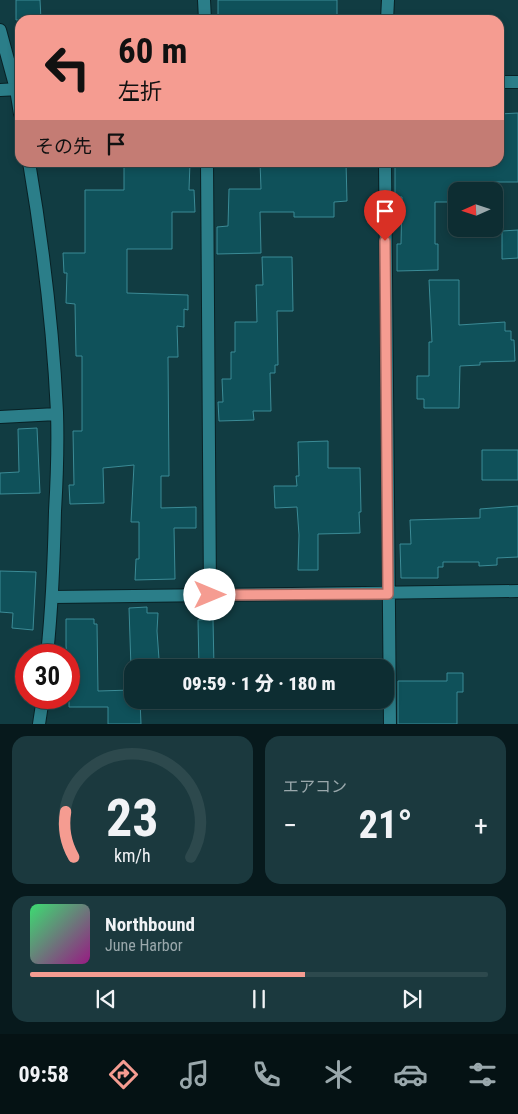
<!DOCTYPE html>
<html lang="ja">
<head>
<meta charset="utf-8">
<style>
  body { margin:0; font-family:"Roboto Condensed","Noto Sans JP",sans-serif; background:#1b393e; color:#f1f3f6; height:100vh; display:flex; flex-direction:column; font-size:19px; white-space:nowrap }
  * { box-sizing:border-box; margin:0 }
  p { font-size:16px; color:#9aa8ac }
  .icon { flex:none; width:28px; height:28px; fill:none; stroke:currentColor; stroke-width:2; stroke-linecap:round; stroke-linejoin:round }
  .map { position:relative; height:724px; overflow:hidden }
  .panel { display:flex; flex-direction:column; gap:12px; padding:12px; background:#07191c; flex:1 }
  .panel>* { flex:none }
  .top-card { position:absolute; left:15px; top:15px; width:489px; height:152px; border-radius:15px; box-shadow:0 2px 8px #0003,0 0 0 1px #2d494d; background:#f59c91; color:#111; overflow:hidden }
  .needle { width:32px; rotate:267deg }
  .controls { position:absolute; left:448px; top:182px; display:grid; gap:10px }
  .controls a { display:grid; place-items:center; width:55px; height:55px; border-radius:10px; background:#0d2d32; box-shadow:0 2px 8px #0003,0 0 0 1px #2d494d; font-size:25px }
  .speed { position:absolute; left:15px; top:644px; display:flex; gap:10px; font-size:25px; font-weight:700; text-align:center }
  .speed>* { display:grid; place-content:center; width:65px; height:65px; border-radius:50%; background:#0d2d32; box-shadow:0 2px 8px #0003,0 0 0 1px #2d494d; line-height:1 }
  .speed .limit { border:8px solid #d22; background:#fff; color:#111 }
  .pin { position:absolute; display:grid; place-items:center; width:42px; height:42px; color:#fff; margin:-51px -21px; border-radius:50% 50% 50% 0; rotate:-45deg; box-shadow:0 0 5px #0007 }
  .pin .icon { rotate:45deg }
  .me { position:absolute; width:55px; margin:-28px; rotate:90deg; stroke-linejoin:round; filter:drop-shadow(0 0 4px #0008) }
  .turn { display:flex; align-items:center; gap:18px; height:105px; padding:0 20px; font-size:22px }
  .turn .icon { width:65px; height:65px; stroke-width:2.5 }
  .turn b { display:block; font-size:35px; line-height:42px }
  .then { display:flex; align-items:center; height:48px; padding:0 20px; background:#0003; gap:10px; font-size:19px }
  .big { font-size:38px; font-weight:800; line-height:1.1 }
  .panel .tile { flex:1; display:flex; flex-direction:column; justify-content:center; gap:8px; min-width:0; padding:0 18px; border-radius:15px; background:#1b393e }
  .panel .dial { align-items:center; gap:0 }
  .dial svg { height:130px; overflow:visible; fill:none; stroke:#2d494d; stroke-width:7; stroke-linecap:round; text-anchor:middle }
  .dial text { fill:#f1f3f6; stroke:none }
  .song { display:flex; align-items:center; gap:15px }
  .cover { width:60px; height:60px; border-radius:8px; background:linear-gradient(135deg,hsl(140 70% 55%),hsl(310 70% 35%)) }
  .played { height:5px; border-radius:2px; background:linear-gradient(90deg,#f59c91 60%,#2d494d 60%) }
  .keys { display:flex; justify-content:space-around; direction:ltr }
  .heat { display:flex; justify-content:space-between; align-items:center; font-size:28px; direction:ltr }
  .panel .tiles { flex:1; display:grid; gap:12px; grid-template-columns:1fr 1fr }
  .tile:last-child { grid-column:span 2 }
  .trip { position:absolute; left:124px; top:659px; width:270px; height:50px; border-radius:15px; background:#0d2d32; box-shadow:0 2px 8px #0003,0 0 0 1px #2d494d; font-weight:800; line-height:50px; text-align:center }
  .menu { display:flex; height:80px; justify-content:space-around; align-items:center; background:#051214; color:#9aa8ac }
  .menu .icon { width:35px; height:35px }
  .menu .active { color:#f59c91 }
  .menu b { font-size:22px; color:#f1f3f6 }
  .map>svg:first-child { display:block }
  .building { fill:#0f515a; stroke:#3b8b96 }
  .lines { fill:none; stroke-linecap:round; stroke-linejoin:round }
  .street-casing { stroke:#082125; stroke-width:14 }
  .secondary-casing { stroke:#082125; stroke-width:14 }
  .street { stroke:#2b7e89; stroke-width:12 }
  .secondary { stroke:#2b7e89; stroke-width:12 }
  .route-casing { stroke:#9f655e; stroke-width:12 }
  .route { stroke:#f59c91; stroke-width:9 }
</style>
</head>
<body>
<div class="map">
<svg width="518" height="724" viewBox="0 0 518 724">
  <rect width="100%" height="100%" fill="#113c42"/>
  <path class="building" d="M 16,0 L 40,0 L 41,20 L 16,20 Z
    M 218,0 L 337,0 L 337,20 L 238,20 L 238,16 L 218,16 Z
    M 518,113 L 518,182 L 470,182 L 470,191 L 456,191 L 456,202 L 435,202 L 435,244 L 438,244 L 438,270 L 397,271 L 397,244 L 401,244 L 402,197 L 395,197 L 395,162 L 499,162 L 499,114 Z
    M 124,162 L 190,162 L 189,190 L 194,190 L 195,212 L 172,212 L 172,249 L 127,249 L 127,293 L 188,295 L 188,310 L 184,309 L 184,327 L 177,326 L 178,357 L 168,357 L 169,476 L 161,476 L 161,508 L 196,507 L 196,528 L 174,528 L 175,579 L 135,580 L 136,559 L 139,559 L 139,522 L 131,522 L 134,465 L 103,468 L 104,503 L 70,504 L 69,485 L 74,485 L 73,431 L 82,431 L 82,356 L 76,356 L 75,304 L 66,303 L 67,273 L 64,273 L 63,253 L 85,253 L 85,190 L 124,190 Z
    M 260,162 L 346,162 L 347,201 L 334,202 L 334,217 L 294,217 L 294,212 L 260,212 L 261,253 L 217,254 L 217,227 L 228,226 L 229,189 L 261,189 Z
    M 518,230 L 518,258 L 502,259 L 502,231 Z
    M 262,257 L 292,257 L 293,311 L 277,311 L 278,365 L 275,365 L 275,373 L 270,373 L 271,411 L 253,411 L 254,420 L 219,421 L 218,402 L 223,402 L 222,379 L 231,379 L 231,352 L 235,352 L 235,322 L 257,322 L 256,285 L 263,285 Z
    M 429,280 L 459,280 L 459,325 L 505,322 L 505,331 L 511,331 L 511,340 L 514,340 L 515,361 L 480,362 L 480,365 L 460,366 L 459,408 L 424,408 L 424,399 L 417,399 L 417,376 L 429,376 L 429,342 L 432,342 Z
    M 37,428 L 40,493 L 0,494 L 0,473 L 19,472 L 18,429 Z
    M 328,441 L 328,468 L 360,468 L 361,512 L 359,512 L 360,533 L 318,534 L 318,570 L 298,570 L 299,535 L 297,507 L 275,508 L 274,486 L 297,486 L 296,476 L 299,476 L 298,442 Z
    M 482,450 L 518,450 L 518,480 L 482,480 Z
    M 518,506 L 518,557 L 497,558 L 497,565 L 479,566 L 479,562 L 443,562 L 443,567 L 438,567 L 438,578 L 401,578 L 400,544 L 411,544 L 410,520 L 480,518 L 480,509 Z
    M 0,571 L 36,572 L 33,630 L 12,628 L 13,613 L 0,612 Z
    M 147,607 L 147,613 L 158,613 L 157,631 L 159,659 L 154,660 L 154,668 L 131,668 L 129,608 Z
    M 66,619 L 94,619 L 94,624 L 97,624 L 98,691 L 132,690 L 132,700 L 140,700 L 141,724 L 108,724 L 108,707 L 69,707 L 69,655 L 67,655 L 66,646 Z
    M 213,619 L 214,668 L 199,668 L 198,620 Z
    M 447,673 L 463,673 L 463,692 L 457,692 L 457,724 L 398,724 L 398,681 L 447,681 Z"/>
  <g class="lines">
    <defs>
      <path id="street" d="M 204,0 L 205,20
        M 387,20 L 388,0
        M 0,30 L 16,89 L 20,114
        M 29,162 C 43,245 53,328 57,412 C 58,445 57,478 55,511 C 54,559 52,607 47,655
        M 207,162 L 210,595
        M 385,162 L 390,724
        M 0,417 L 57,414
        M 53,597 L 518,591
        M 39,724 L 43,698"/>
      <path id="secondary" d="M 499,82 L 518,82
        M 0,90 L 20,89"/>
    </defs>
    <use href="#street" class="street-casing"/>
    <use href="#secondary" class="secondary-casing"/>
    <use href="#street" class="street"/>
    <use href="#secondary" class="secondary"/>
  </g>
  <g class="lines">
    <defs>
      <path id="route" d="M 210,595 L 388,594 L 385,241"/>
    </defs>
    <use href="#route" class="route-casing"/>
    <use href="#route" class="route"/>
  </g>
</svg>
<div class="controls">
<a><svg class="needle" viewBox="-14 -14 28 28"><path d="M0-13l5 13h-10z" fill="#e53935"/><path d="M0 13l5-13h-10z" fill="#9aa8ac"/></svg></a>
</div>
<div class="speed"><div class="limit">30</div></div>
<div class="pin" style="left:385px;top:241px;background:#d93025"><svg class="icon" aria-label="arrive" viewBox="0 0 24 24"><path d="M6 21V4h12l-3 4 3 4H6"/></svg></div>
<svg class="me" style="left:210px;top:595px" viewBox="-20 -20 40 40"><circle r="19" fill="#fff"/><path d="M0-13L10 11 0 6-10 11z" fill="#f59c91"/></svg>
<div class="trip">09:59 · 1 分 · 180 m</div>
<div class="top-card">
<div class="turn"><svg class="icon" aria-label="left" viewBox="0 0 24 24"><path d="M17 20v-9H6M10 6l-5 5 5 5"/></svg><div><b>60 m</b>左折</div></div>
<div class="then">その先<svg class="icon" aria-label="arrive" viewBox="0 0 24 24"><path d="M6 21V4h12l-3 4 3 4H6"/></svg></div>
</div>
</div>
<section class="panel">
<div class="tiles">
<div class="tile dial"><svg viewBox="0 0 100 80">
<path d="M14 69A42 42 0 1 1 86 69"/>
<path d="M14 69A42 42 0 0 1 9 41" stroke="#f59c91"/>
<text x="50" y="56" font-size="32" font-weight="700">23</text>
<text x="50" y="72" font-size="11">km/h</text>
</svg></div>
<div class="tile"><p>エアコン</p>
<div class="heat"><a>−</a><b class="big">21°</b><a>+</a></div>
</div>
<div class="tile">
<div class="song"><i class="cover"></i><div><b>Northbound</b><p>June Harbor</p></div></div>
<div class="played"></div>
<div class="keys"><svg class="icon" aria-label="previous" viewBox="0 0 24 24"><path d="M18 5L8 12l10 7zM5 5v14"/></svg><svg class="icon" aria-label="pause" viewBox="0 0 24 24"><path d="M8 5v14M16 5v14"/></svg><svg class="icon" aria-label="next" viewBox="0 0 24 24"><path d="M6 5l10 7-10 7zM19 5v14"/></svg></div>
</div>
</div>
</section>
<nav class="menu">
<b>09:58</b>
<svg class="icon active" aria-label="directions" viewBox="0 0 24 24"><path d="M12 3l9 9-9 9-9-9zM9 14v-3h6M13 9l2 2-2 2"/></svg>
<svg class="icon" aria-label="music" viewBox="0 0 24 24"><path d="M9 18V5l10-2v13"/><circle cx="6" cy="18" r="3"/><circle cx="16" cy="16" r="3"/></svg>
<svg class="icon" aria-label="phone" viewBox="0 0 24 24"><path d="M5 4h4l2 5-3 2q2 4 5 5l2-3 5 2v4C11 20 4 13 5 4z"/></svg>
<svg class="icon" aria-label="climate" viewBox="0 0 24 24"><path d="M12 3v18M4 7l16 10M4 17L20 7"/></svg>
<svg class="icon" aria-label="car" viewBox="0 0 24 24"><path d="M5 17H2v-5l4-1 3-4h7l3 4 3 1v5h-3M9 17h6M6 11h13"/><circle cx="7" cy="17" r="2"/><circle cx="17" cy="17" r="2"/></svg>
<svg class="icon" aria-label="filters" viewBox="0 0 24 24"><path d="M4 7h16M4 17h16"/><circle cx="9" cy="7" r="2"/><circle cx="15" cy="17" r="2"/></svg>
</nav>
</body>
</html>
